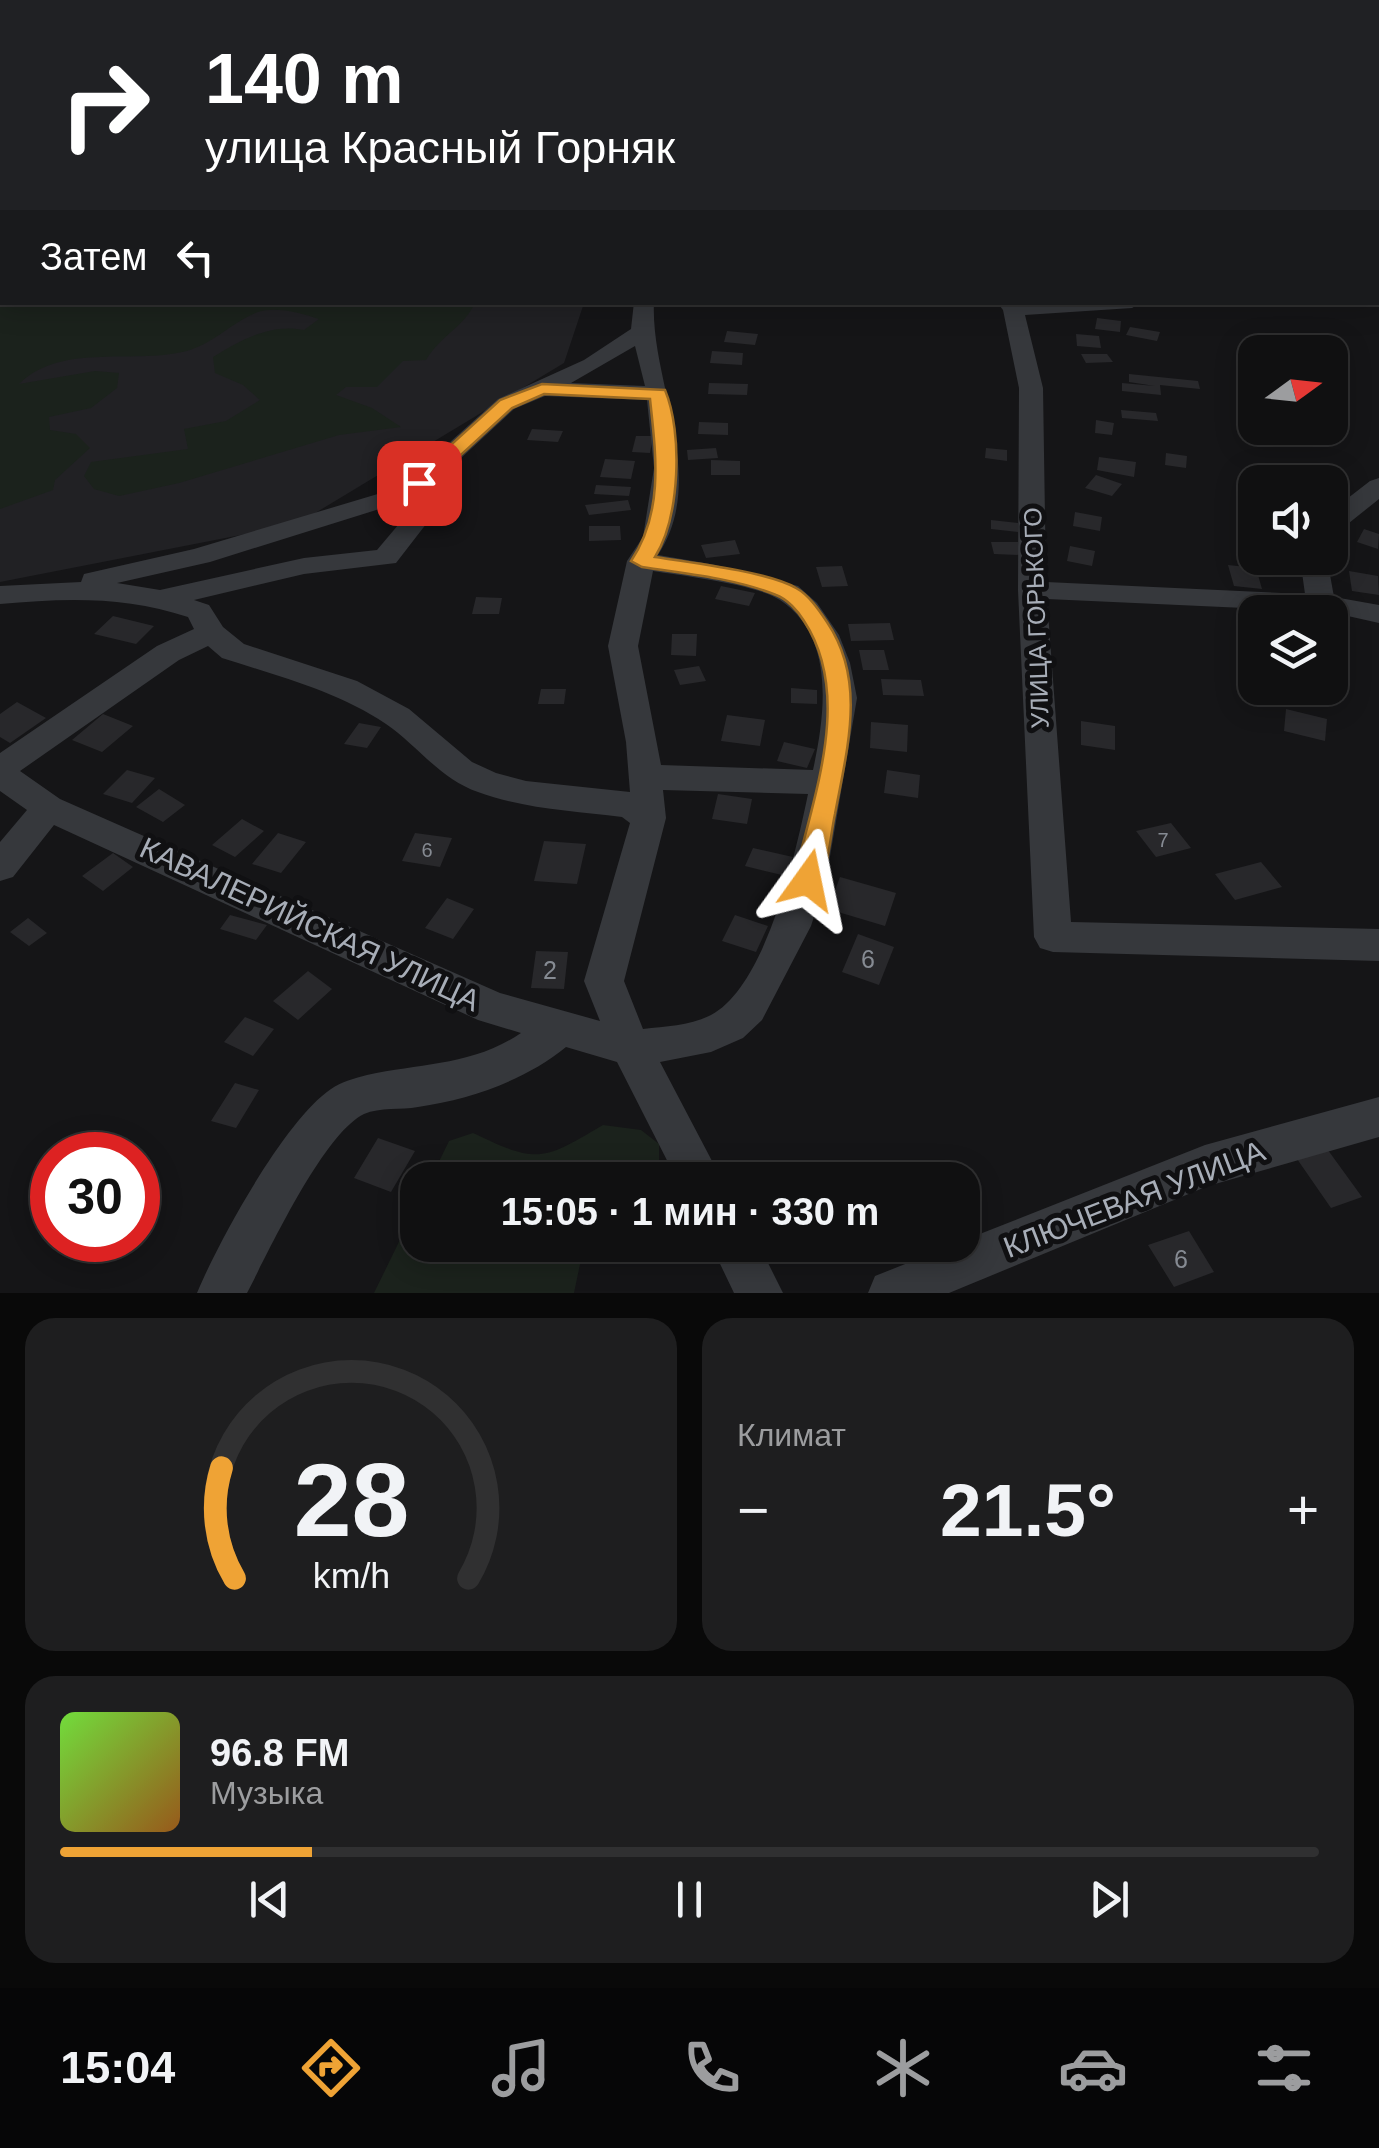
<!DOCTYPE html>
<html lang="ru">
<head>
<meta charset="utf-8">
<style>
  body { margin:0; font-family:Helvetica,sans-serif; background:#1e1e1f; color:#f1f3f6; height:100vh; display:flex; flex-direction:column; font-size:38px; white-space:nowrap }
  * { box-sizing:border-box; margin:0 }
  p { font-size:32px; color:#9c9d9f }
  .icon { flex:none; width:55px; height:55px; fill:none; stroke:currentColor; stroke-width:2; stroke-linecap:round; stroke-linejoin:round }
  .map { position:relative; height:1293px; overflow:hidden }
  .details { display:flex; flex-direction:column; gap:25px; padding:25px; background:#090909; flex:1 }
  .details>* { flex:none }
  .guide { position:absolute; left:0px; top:0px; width:1380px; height:305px; box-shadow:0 5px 25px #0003,0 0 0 2px #303031; background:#202124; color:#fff; overflow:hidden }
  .needle { width:65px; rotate:75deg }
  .controls { position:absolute; left:1238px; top:335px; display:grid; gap:20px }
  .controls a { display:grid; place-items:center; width:110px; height:110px; border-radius:20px; background:#101011; box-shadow:0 5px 25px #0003,0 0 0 2px #303031; font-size:50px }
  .speed { position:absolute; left:30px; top:1132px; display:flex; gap:20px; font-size:50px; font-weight:700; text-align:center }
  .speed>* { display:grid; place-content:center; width:130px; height:130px; border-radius:50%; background:#101011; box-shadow:0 5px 25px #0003,0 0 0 2px #303031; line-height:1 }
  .speed .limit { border:15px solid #d22; background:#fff; color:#111 }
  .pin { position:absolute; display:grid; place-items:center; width:85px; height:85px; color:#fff; margin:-42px; border-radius:20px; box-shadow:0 5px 15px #0006 }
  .me { position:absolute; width:110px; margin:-55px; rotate:12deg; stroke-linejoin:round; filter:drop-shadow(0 0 8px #0008) }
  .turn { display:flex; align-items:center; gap:35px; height:210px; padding:0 40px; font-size:45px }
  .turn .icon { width:130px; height:130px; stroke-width:2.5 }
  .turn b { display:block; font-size:70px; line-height:85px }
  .then { display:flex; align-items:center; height:95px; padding:0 40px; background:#0003; gap:20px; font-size:38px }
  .big { font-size:75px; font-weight:800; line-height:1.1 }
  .details .card { flex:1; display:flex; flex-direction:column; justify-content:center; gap:15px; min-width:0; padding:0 35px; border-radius:30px; background:#1e1e1f }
  .details .dial { align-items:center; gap:0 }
  .dial svg { height:260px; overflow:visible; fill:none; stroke:#303031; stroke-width:7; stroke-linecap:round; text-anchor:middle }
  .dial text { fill:#f1f3f6; stroke:none }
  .song { display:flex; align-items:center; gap:30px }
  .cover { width:120px; height:120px; border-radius:15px; background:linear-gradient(135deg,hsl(100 70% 55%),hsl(30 70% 35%)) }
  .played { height:10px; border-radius:5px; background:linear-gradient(90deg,#efa335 20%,#303031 20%) }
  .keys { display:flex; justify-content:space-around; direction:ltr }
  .heat { display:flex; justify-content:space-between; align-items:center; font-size:55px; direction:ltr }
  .details .tiles { flex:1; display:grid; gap:25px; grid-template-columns:1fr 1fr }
  .card:last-child { grid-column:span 2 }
  .trip { position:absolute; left:400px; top:1162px; width:580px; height:100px; border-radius:30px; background:#101011; box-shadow:0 5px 25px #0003,0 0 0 2px #303031; font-weight:800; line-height:100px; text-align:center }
  .dock { display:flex; height:160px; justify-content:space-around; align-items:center; background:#060607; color:#9c9d9f }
  .dock .icon { width:70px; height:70px }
  .dock .selected { color:#efa335 }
  .dock b { font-size:45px; color:#f1f3f6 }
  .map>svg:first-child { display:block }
  .built { fill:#212124 }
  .green { fill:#1b221c }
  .building { fill:#28282b }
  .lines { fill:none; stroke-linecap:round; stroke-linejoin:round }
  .minor { fill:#36383c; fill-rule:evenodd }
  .rail-casing { stroke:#494c51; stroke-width:5 }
  .rail { stroke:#101012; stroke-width:4; stroke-dasharray:11; stroke-linecap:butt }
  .route { fill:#efa335; stroke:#9b6a22; stroke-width:2.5 }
  .labels { text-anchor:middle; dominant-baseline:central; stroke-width:10; stroke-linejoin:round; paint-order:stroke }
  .number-label { font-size:20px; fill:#868b93 }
  .street-label { font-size:25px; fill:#a7adb7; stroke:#101012 }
  .near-number-label { font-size:25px; fill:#868b93 }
  .near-street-label { font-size:30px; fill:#a7adb7; stroke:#101012 }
</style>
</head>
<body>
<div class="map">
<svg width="1379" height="1293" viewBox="0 0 1379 1293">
  <rect width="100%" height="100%" fill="#151517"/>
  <path class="built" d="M 0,0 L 478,0 L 2,2 L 2,302 L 584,303 L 564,363 L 297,524 L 0,582 Z"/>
  <path class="green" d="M 0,265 L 2,302 L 475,303 C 463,328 441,335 426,360 L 403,361 L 377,387 L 346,387 L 336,395 L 372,408 L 401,427 L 339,435 L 179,483 L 119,496 L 94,489 L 84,476 L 91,462 L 188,449 L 184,429 L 226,421 L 260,400 L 243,385 L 215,373 L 213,357 C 241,340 271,323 304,330 L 319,319 C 302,313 275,306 258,312 C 234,321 215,342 190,350 C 136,366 63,341 19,384 L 95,371 L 119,373 L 117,388 L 91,408 L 49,417 L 50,430 L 76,434 L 90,448 L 55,480 L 53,490 L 0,509 Z
    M 603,1125 L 641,1130 L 659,1144 L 659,1164 L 681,1166 L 696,1180 L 430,1180 L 449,1141 L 473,1133 C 538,1164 542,1161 603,1125 Z
    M 417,1205 L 418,1245 L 584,1245 L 574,1293 L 374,1293 Z"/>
  <path class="building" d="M 1097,318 L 1121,321 L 1120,332 L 1095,329 Z
    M 1130,327 L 1160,332 L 1157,341 L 1126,335 Z
    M 727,331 L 758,334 L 755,345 L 724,342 Z
    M 1076,334 L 1099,336 L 1101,348 L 1077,346 Z
    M 712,351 L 743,353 L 742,365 L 710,363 Z
    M 1081,354 L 1107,354 L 1113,362 L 1086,363 Z
    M 1129,374 L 1198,381 L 1200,389 L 1160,385 L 1161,395 L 1122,391 L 1122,383 L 1155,386 L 1129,382 Z
    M 709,383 L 748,384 L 747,395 L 708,394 Z
    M 1121,410 L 1156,413 L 1158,421 L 1122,418 Z
    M 1096,420 L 1114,423 L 1112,435 L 1095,433 Z
    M 699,422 L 728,423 L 728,435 L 698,434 Z
    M 532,429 L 563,431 L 558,442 L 527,440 Z
    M 636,436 L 653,436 L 650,453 L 632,452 Z
    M 716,448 L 718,458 L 688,460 L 687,450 Z
    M 986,448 L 1007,450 L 1007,461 L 985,458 Z
    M 1166,453 L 1187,456 L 1186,468 L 1165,465 Z
    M 1099,457 L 1136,462 L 1134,477 L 1097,470 Z
    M 605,459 L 635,461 L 631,479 L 600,477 Z
    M 711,460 L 740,461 L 740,475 L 711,475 Z
    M 1096,475 L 1122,484 L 1112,496 L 1085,488 Z
    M 596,485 L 631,487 L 629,496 L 594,494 Z
    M 628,500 L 631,510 L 589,515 L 585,505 Z
    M 1075,512 L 1102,517 L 1100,531 L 1073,526 Z
    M 991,520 L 1018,523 L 1018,532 L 991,529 Z
    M 589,526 L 620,526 L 621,540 L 589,541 Z
    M 1364,529 L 1379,534 L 1378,549 L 1357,542 Z
    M 735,540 L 740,554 L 706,558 L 701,545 Z
    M 991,542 L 1018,542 L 1021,555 L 994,554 Z
    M 1070,546 L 1095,551 L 1092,566 L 1067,561 Z
    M 1228,565 L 1256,568 L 1262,589 L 1234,586 Z
    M 842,566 L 848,586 L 822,587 L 816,567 Z
    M 1349,571 L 1378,576 L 1379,595 L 1352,591 Z
    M 721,586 L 755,593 L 749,606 L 715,599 Z
    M 476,597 L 502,598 L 499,614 L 472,614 Z
    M 113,616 L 154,626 L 136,644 L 94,634 Z
    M 890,623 L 894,640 L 851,641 L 848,624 Z
    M 672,634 L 697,634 L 696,656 L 671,655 Z
    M 859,650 L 884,650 L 889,670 L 863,670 Z
    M 699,666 L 706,681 L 680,685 L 674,670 Z
    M 881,679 L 921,680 L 924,696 L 883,695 Z
    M 791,688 L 817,690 L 817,704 L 791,703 Z
    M 541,689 L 566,689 L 564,704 L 538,704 Z
    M 17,702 L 46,718 L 10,743 L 0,737 L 0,714 Z
    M 1286,709 L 1327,719 L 1325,741 L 1284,731 Z
    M 103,714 L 133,726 L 102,752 L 72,740 Z
    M 727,715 L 765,720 L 760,746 L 721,741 Z
    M 1081,721 L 1115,726 L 1115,750 L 1081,745 Z
    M 871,722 L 908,725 L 907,752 L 870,748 Z
    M 359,723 L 381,727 L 367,748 L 344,744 Z
    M 784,742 L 815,749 L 807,768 L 777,761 Z
    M 127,770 L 155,778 L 132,803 L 103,794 Z
    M 887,770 L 920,775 L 918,798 L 884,793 Z
    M 159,789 L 185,805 L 163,822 L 136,807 Z
    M 718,794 L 752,799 L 747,824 L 712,819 Z
    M 242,819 L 264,831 L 235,857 L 212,845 Z
    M 1171,823 L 1191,848 L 1156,857 L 1136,831 Z
    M 278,833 L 306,842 L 281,873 L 252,864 Z
    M 415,833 L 452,838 L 440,867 L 402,861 Z
    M 544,841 L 586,844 L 577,884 L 534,881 Z
    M 753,848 L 793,857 L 786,876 L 745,866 Z
    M 113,853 L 133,867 L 103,891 L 82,876 Z
    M 1261,862 L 1282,887 L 1235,900 L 1215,874 Z
    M 840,877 L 896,893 L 885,926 L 828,909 Z
    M 447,898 L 474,909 L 453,939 L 425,928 Z
    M 230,915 L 267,925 L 256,940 L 220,929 Z
    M 735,915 L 768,926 L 756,952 L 722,941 Z
    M 28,918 L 47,933 L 29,946 L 10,932 Z
    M 858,934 L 894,947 L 879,985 L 842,972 Z
    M 536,951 L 568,952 L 564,989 L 531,988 Z
    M 308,971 L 332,989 L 298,1020 L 273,1001 Z
    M 245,1017 L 274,1029 L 253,1056 L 224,1042 Z
    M 235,1083 L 259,1090 L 236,1128 L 211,1121 Z
    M 378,1138 L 415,1151 L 391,1192 L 354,1178 Z
    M 1325,1146 L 1362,1197 L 1331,1208 L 1295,1156 Z
    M 1189,1231 L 1214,1272 L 1174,1287 L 1148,1245 Z"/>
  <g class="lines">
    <path class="minor" d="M 484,0 L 496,0 L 497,2 L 485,2 Z
      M 655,0 L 667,0 L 667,2 L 655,2 Z
      M 759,0 L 771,0 L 772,2 L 760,2 Z
      M 972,0 L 986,0 L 987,2 L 973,2 Z
      M 1190,0 L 1206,0 L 1207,2 L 1191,2 Z
      M 1378,85 L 1379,85 L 1379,94 L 1378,94 Z
      M 634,302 L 654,302 C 650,382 709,477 658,555 L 716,565 L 798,586 L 817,603 L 839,635 L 850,663 L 857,698 L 826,880 L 811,926 L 762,1020 L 743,1038 L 711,1052 L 660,1062 L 722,1180 L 677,1180 L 617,1062 L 566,1047 C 524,1081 471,1099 418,1107 C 401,1110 380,1107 364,1114 C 323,1134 269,1251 247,1293 L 197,1293 C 219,1240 285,1120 331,1089 C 341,1082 355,1078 367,1075 C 422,1063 472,1066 521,1033 L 478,1020 L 54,825 L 13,877 L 0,881 L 0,842 L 27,810 L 0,791 L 0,753 L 157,646 L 194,629 L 188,617 C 125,596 65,598 0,604 L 0,586 L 81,582 L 84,574 L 194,549 L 381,493 L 410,478 L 498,399 L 584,360 L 631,329 ZM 635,346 L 645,386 L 571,383 ZM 545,396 L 647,400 L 654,468 L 643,537 L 627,561 L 608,646 L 626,742 L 630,792 L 526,781 L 496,773 L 472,762 L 409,709 L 357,681 L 244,644 L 223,627 L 209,605 L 194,600 L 304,574 L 396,563 L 430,519 L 432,485 L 514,409 ZM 405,501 L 404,518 L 377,550 L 304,558 L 160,590 L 117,583 L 210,562 ZM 653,571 C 684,576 755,584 780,600 C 836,637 825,715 813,770 L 661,765 L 638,646 ZM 208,646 L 222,658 C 278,676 337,691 386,724 C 418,746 440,779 478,792 C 524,809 574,811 622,817 L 630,823 L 584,981 L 600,1021 L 500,993 L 60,799 L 20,771 L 179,660 ZM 663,790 L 808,794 C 796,852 766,986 711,1015 C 690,1026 666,1026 643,1029 L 624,981 L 666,818 Z
      M 997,302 L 1142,302 L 1132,308 L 1025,315 L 1043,388 L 1046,582 L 1305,594 L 1300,558 L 1327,558 L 1334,597 L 1379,605 L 1379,623 L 1330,612 L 1047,599 L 1071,922 L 1379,929 L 1379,961 L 1053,952 L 1040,948 L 1034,937 L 1018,590 L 1019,388 L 1003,310 Z
      M 1379,478 L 1379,499 L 1339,531 L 1330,533 L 1330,512 L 1370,481 Z
      M 1379,1097 L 1379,1137 L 1208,1186 L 949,1293 L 868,1293 L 875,1276 L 953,1245 L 962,1245 L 962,1241 L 1205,1145 Z
      M 711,1245 L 759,1245 L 783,1293 L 734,1293 Z"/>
    <defs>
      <path id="rail" d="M 77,2 L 83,0"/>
    </defs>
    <use href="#rail" class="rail-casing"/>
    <use href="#rail" class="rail"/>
  </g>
  <path class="route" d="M 542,384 L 665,390 C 683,433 680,517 655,557 C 688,562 770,572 796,588 C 809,595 819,610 827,622 C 867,681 847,749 835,814 C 830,837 829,867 817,888 L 808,891 L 798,888 L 794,880 C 812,799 854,697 804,621 C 798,611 787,599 776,595 C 734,578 686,574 642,567 L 631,561 C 664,512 656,455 650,399 L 544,394 L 512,408 L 426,487 L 412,487 L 409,483 L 500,400 Z"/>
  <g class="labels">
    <g class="number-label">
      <text x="1163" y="840">7</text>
      <text x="427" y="850">6</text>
    </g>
    <g class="street-label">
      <text transform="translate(1036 618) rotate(-92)">УЛИЦА ГОРЬКОГО</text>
    </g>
    <g class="near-number-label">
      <text x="868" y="959">6</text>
      <text x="550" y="970">2</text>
      <text x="1181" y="1259">6</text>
    </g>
    <g class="near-street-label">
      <text transform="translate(310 924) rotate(25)">КАВАЛЕРИЙСКАЯ УЛИЦА</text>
      <text transform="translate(1134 1199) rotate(-21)">КЛЮЧЕВАЯ УЛИЦА</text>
    </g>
  </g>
</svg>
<div class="controls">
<a><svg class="needle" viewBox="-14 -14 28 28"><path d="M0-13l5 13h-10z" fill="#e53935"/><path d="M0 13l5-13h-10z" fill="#9c9d9f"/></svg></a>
<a><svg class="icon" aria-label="sound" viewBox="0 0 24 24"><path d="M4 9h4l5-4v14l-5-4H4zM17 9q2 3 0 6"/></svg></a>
<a><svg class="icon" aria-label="layers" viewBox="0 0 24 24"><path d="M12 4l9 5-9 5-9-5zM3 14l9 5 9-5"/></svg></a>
</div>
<div class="speed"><div class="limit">30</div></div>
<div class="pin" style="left:419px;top:483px;background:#d93025"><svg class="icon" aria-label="arrive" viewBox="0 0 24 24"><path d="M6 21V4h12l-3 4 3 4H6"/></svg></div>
<svg class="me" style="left:808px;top:880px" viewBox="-20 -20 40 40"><path d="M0-17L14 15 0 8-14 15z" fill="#efa335" stroke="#fff" stroke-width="4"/></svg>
<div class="trip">15:05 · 1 мин · 330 m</div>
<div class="guide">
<div class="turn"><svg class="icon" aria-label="right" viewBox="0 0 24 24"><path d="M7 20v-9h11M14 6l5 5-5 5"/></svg><div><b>140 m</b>улица Красный Горняк</div></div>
<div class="then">Затем<svg class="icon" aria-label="left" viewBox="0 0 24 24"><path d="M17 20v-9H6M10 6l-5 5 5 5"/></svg></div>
</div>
</div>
<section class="details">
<div class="tiles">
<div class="card dial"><svg viewBox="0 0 100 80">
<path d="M14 69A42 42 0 1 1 86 69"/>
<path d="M14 69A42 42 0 0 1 10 35" stroke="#efa335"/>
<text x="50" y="56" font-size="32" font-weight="700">28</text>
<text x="50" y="72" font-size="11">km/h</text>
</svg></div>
<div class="card"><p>Климат</p>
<div class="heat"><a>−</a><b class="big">21.5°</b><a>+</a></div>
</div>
<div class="card">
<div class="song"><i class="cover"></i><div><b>96.8 FM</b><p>Музыка</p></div></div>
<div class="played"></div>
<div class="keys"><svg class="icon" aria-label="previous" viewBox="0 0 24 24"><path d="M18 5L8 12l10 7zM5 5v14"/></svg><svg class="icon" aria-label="pause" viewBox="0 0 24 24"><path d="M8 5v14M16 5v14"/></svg><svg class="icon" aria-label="next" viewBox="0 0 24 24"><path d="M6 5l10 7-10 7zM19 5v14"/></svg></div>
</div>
</div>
</section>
<nav class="dock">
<b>15:04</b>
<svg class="icon selected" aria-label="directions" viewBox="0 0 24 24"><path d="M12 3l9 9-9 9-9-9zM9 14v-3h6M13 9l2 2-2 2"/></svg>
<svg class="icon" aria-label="music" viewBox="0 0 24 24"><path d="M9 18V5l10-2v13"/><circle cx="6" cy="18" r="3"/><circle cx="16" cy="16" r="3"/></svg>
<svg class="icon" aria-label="phone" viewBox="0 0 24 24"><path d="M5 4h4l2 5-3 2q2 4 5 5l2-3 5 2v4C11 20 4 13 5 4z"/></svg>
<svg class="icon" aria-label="climate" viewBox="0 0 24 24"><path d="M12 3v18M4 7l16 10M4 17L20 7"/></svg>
<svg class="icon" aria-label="car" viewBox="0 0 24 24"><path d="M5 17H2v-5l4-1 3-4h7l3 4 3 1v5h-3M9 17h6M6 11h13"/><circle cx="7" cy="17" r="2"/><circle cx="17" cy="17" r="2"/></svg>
<svg class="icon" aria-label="filters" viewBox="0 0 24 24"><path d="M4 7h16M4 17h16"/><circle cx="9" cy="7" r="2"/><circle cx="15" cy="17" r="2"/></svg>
</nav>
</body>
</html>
